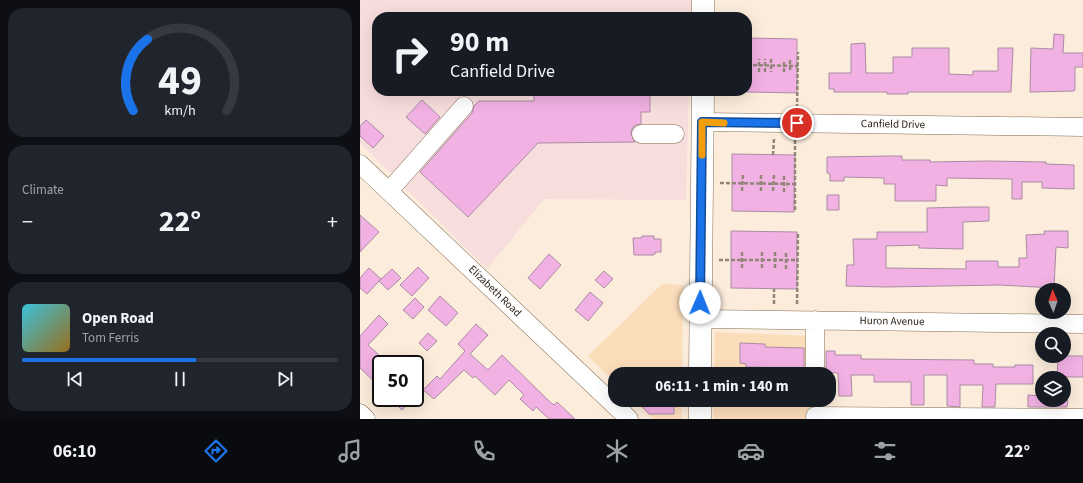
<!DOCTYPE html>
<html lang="en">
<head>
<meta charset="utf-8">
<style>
  body { margin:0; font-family:"Source Sans 3",sans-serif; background:#20242c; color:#f1f3f6; height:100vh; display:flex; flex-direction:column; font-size:15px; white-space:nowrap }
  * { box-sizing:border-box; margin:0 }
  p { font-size:13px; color:#9ea1a6 }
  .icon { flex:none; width:22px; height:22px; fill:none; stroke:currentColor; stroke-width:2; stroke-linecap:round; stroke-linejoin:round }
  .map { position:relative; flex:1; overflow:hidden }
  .panel { display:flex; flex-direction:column; gap:8px; padding:8px; background:#0d0f14; width:360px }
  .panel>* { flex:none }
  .guide { position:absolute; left:12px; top:12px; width:380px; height:84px; border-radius:16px; box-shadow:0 4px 16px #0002; background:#171b24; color:#f1f3f6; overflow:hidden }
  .needle { width:26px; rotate:358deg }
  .buttons { position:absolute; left:675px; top:283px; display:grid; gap:8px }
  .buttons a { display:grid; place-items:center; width:36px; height:36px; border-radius:50%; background:#171b24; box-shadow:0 4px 16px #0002; font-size:20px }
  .speed { position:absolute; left:12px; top:355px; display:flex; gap:8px; font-size:20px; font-weight:700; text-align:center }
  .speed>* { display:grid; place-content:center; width:52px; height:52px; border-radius:50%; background:#171b24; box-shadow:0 4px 16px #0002; line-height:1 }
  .speed .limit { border:2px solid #111; border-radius:6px; background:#fff; color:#111 }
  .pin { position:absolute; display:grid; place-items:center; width:34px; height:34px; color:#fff; margin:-17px; border:2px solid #fff; border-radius:50%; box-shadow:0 1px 4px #0007 }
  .me { position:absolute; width:44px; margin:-22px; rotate:1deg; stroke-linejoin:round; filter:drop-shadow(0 0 3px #0008) }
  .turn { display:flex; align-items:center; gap:14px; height:84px; padding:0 12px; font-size:18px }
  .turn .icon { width:52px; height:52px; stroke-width:2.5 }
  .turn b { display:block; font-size:28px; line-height:34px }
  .big { font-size:30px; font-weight:700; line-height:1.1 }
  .panel .card { flex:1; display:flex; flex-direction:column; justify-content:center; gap:6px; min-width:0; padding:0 14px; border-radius:16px; background:#20242c }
  .panel .dial { align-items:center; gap:0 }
  .dial svg { height:104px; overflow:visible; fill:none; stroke:#363941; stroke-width:7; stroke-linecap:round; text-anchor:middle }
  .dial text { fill:#f1f3f6; stroke:none }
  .song { display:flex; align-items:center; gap:12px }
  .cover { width:48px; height:48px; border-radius:6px; background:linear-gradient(135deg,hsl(190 70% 55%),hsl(40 70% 35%)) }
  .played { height:4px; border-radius:2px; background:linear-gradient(90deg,#1a73e8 55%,#363941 55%) }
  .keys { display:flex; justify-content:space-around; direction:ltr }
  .heat { display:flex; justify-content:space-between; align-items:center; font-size:22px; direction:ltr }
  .trip { position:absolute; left:248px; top:367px; width:228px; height:40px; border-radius:16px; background:#171b24; box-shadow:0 4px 16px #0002; font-weight:700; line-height:40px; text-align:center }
  .tab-bar { display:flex; height:64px; justify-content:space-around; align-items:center; background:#090b0e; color:#9ea1a6 }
  .tab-bar .icon { width:28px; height:28px }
  .tab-bar .active { color:#1a73e8 }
  .tab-bar b { font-size:18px; color:#f1f3f6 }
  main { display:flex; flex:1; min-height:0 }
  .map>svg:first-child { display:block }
  .built { fill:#fcddba }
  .industrial { fill:#f8dddd }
  .building { fill:#f1b1e3; stroke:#aa8ca3 }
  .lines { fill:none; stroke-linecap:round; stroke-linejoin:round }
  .minor-casing { stroke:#856e55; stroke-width:19 }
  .major-casing { stroke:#856e55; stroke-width:23 }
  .path { stroke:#928678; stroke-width:2.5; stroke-dasharray:4 2; stroke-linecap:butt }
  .minor { stroke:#fff; stroke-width:18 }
  .major { stroke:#fff; stroke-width:22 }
  .route-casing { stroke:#114b97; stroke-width:10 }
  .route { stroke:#1a73e8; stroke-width:7 }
  .slow { stroke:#f59e0b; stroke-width:7 }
  .labels { text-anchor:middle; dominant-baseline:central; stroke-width:3; stroke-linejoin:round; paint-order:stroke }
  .street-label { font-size:11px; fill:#2d2319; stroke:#fcfcfc }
</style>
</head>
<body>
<main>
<section class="panel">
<div class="card dial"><svg viewBox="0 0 100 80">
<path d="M14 69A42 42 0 1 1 86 69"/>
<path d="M14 69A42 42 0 0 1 25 14" stroke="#1a73e8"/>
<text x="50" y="56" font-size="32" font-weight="700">49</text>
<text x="50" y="72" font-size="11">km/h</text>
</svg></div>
<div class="card"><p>Climate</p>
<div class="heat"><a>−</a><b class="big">22°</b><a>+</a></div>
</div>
<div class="card">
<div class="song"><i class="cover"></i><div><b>Open Road</b><p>Tom Ferris</p></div></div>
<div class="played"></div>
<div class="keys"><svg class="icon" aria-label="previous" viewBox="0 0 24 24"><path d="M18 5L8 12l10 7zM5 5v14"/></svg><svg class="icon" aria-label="pause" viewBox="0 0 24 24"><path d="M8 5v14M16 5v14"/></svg><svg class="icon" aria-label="next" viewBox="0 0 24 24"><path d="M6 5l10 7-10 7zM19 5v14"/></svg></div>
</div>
</section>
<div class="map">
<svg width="723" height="419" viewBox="0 0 723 419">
  <rect width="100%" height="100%" fill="#fbecdb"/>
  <path class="built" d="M 302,284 L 323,285 L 322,374 L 255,374 L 255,382 L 228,356 Z
    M 355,332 L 455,336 L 454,374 L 354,374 Z
    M 273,400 L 322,400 L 321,419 L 293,419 Z
    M 354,400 L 454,400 L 453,419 L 353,419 Z"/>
  <path class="industrial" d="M 0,0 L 331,0 L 331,17 L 17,17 L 17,91 L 329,91 L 326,200 L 184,199 L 127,269 L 0,143 Z"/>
  <path class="building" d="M 694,34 L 704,35 L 703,53 L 723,53 L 723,67 L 715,67 L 715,89 L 714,91 L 670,92 L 671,48 L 693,49 Z
    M 387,38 L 437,39 L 437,93 L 387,92 Z
    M 505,43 L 506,73 L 533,73 L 533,57 L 552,57 L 552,48 L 589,48 L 589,74 L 613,75 L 613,71 L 638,71 L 638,48 L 653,48 L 651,92 L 548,92 L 548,94 L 527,94 L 527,92 L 474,92 L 474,89 L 469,89 L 469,73 L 491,73 L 491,44 Z
    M 174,91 L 290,91 L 290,112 L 281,112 L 281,124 L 275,125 L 272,129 L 271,134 L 275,142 L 178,143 L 108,217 L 60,172 L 112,113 L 114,106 L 119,101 L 174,101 Z
    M 62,100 L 80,117 L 65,134 L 46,117 Z
    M 6,120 L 24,136 L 13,148 L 0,136 L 0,126 Z
    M 372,154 L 435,155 L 434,212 L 372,211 Z
    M 531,156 L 542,156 L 542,160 L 570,160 L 570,162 L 628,161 L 686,162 L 686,164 L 714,165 L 714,189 L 682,188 L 682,182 L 662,182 L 662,199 L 652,199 L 652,179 L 587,178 L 587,186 L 576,185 L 576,201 L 535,201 L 535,184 L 524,184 L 524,178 L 484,177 L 484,181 L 470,181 L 470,174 L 467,173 L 467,157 Z
    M 467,195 L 479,195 L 479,210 L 467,210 Z
    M 605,207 L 629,207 L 629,221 L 603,222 L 603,249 L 559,248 L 559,245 L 526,246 L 526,268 L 606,269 L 606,261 L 638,261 L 638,267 L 659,267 L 659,258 L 667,258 L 666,235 L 685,234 L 684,231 L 708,231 L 708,248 L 696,247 L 694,288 L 639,285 L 526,287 L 486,286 L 487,265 L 494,265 L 493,239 L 517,239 L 517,232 L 567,232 L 567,208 Z
    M 0,215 L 19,232 L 0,252 Z
    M 371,231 L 437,232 L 437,289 L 371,288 Z
    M 282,236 L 294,236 L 294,239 L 301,239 L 301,252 L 295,252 L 295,254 L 293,255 L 274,255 L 273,238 L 281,238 Z
    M 189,254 L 201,265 L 180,289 L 168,278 Z
    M 58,267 L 69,278 L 52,296 L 40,285 Z
    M 9,268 L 21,279 L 7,294 L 0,288 L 0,278 Z
    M 32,269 L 41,278 L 28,290 L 19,281 Z
    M 244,271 L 253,279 L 244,288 L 235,280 Z
    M 230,292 L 243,303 L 228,321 L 215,310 Z
    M 80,296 L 98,313 L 86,326 L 68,310 Z
    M 55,298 L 64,307 L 53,319 L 43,310 Z
    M 19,315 L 28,324 L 8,345 L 21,357 L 21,388 L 0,368 L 0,336 Z
    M 116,324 L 128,335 L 110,354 L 128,370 L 142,355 L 190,402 L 194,405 L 197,402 L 215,419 L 189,419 L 176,407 L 173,411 L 160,399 L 164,395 L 149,380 L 135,395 L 115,376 L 113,378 L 104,370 L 74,399 L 63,390 L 77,376 L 80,379 L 105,351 L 98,344 Z
    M 68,333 L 77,341 L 67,351 L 59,343 Z
    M 380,343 L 405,344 L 405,347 L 444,348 L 444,368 L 386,367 L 386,364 L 380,363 Z
    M 466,351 L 475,351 L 475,355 L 501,355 L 501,359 L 614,360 L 614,364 L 633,364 L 633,367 L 655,367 L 655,365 L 673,365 L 673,384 L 636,384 L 635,407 L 622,407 L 623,385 L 600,385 L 600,407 L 587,406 L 587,375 L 564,375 L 564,405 L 551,405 L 551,382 L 514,382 L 514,375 L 491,375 L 492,396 L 479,396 L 478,373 L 466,372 Z
    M 698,356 L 723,356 L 723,377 L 697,377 Z
    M 668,395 L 682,396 L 682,400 L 708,400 L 707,407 L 668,407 Z
    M 30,398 L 54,398 L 42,410 Z
    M 276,400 L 314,400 L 314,414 L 289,414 Z"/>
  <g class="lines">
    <defs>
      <path id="minor" d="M 342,122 L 723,127
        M 281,134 L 315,134
        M 0,164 L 269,419
        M 29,191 L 104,106
        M 340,319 L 723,324
        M 455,320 L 455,374
        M 0,413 L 6,419
        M 455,416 L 723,418"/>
      <path id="major" d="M 343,0 L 343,17
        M 340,374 L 343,91
        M 340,419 L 340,400"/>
    </defs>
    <use href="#minor" class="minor-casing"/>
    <use href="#major" class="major-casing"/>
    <path class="path" d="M 411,59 L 411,72
      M 430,60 L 430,72
      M 387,65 L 438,66
      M 399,72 L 399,59
      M 405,72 L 405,59
      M 424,72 L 424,60
      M 437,108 L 438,52
      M 413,155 L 414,139
      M 360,183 L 435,184
      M 382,191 L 383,175
      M 401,191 L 401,175
      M 413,191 L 414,175
      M 424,192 L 424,175
      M 435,210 L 435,140
      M 415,252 L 415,268
      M 359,260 L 438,260
      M 382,268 L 382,252
      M 402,268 L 402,252
      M 426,269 L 426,252
      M 414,304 L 414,289
      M 437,304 L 438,232
      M 264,368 L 271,374"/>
    <use href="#minor" class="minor"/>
    <use href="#major" class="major"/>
  </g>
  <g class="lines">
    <defs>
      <path id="route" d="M 340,303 L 342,122 L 437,123"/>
    </defs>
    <use href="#route" class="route-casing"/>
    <use href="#route" class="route"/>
    <path class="slow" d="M 342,155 L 342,122 L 364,123"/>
  </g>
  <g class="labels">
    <g class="street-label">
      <text transform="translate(533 124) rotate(1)">Canfield Drive</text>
      <text transform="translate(135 291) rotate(44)">Elizabeth Road</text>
      <text transform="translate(532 321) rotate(1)">Huron Avenue</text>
    </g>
  </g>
</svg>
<div class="buttons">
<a><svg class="needle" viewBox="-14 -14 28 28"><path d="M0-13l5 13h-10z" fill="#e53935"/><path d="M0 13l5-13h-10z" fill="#9ea1a6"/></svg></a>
<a><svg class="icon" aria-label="search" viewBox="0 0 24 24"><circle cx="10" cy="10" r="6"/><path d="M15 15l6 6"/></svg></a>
<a><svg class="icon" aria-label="layers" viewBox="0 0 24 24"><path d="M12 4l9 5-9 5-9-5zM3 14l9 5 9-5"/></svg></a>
</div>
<div class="speed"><div class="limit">50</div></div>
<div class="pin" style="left:437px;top:123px;background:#d93025"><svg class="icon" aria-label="arrive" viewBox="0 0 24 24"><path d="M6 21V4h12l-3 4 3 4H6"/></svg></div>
<svg class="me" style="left:340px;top:303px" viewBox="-20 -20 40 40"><circle r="19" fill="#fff"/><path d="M0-13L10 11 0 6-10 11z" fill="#1a73e8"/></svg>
<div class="trip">06:11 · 1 min · 140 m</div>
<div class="guide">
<div class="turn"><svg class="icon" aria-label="right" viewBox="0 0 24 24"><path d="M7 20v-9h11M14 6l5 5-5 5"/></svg><div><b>90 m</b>Canfield Drive</div></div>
</div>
</div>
</main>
<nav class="tab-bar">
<b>06:10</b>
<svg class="icon active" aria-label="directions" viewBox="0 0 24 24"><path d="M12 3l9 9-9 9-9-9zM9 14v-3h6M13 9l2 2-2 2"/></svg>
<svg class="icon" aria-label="music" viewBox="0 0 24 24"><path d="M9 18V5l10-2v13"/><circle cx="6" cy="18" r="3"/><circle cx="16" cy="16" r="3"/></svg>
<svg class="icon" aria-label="phone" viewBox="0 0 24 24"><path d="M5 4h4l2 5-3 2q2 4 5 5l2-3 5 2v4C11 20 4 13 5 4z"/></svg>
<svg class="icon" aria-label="climate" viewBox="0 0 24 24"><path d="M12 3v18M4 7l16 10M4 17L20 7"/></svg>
<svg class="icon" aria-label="car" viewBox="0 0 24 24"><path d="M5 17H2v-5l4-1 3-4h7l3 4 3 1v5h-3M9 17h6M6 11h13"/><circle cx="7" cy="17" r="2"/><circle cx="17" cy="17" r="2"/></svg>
<svg class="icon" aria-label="filters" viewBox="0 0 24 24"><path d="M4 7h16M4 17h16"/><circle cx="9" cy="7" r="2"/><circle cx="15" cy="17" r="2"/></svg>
<b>22°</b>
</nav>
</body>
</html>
